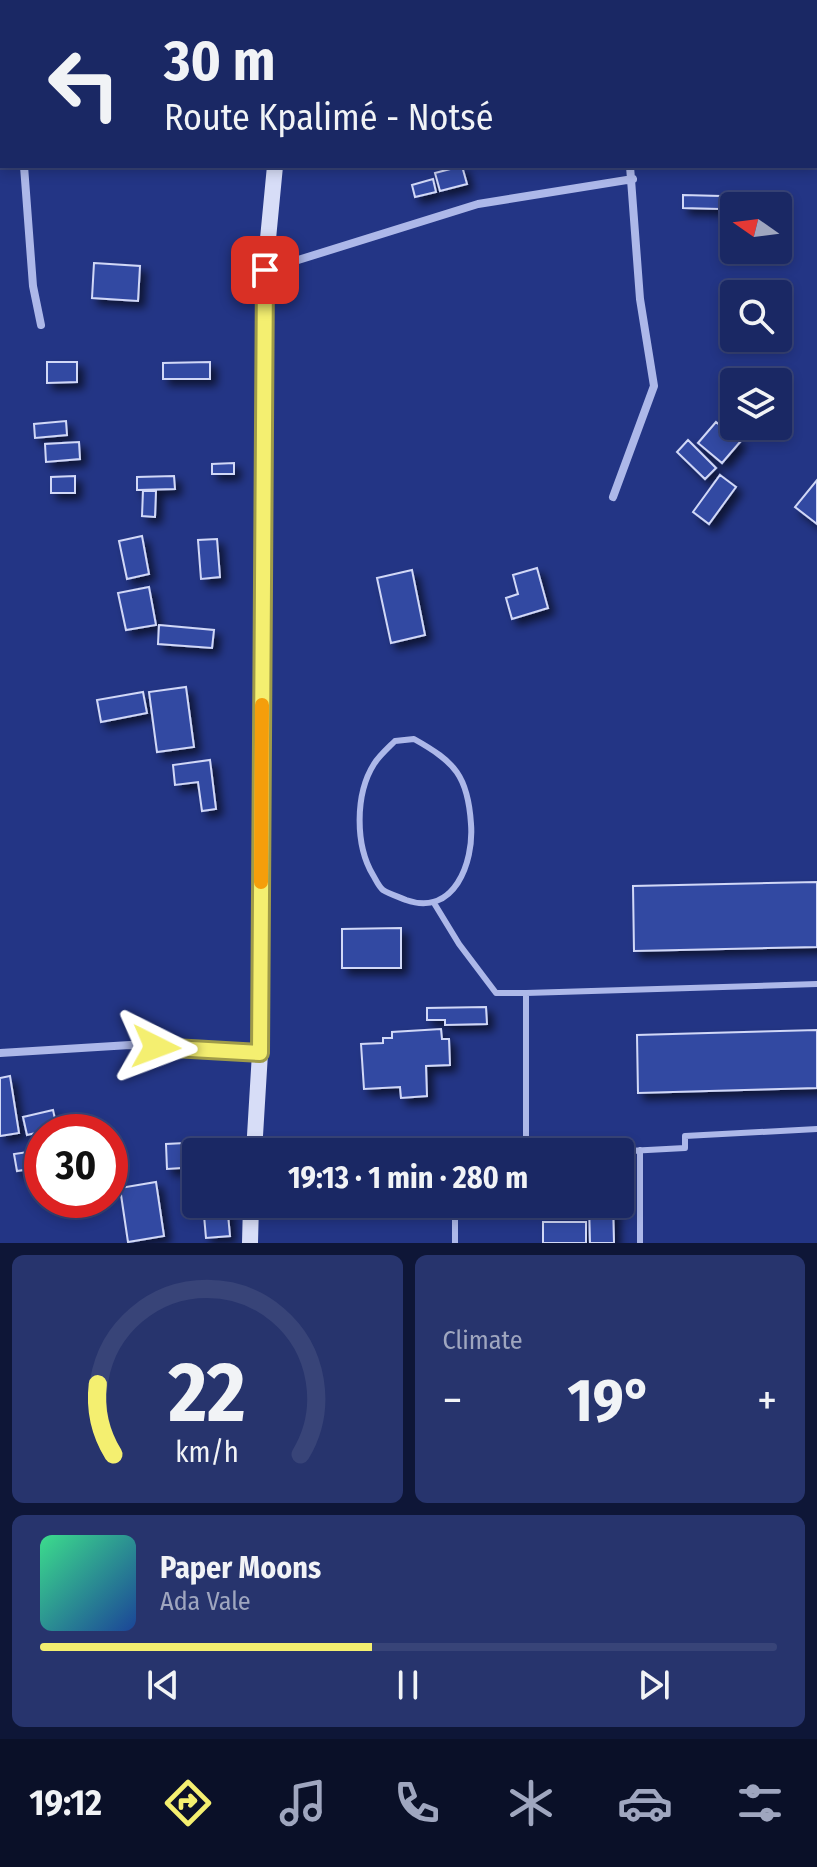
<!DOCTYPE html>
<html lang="en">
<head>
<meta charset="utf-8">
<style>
  body { margin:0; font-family:"Fira Sans Condensed",sans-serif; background:#27346d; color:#f1f3f6; height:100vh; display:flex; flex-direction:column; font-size:30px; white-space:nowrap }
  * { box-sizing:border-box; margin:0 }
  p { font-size:26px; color:#9fa6bf }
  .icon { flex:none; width:44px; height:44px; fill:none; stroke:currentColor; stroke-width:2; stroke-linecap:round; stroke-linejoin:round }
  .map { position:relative; height:1243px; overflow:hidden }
  .panel { display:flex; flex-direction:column; gap:12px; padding:12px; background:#0e1637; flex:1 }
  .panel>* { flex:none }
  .hud { position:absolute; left:0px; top:0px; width:818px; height:168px; box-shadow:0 4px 12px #0003,0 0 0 2px #384478; background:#1a2864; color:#f1f3f6; overflow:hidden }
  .needle { width:52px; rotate:284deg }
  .tools { position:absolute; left:720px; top:192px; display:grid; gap:16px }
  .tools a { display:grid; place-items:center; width:72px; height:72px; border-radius:8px; background:#1a2864; box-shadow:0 4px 12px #0003,0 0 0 2px #384478; font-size:40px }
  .speed { position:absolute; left:24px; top:1114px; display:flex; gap:16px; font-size:40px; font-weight:700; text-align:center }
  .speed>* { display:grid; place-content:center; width:104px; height:104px; border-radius:50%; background:#1a2864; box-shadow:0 4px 12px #0003,0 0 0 2px #384478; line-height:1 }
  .speed .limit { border:12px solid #d22; background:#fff; color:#111 }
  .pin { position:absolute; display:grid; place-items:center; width:68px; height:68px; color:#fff; margin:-34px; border-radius:16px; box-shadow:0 4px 12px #0006 }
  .me { position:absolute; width:88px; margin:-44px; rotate:93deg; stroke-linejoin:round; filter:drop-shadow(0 0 6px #0008) }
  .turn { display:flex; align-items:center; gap:28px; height:168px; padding:0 32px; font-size:36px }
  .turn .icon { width:104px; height:104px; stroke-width:2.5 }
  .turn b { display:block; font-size:56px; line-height:68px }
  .big { font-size:60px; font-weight:700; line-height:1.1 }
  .panel .widget { flex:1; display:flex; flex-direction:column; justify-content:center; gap:12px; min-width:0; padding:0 28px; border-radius:12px; background:#27346d }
  .panel .dial { align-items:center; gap:0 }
  .dial svg { height:208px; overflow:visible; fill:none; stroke:#384478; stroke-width:7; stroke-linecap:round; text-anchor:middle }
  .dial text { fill:#f1f3f6; stroke:none }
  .song { display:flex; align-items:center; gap:24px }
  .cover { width:96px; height:96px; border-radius:12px; background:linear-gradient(135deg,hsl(150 70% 55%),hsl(220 70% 35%)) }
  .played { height:8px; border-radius:4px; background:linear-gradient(90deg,#f4ef70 45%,#384478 45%) }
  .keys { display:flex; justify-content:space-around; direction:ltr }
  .heat { display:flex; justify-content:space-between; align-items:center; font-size:44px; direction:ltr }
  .panel .tiles { flex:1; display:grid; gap:12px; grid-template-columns:1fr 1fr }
  .widget:last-child { grid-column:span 2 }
  .trip { position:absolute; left:182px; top:1138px; width:452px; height:80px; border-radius:8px; background:#1a2864; box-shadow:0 4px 12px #0003,0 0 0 2px #384478; font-weight:700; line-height:80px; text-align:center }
  .dock { display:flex; height:128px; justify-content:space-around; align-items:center; background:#0a1028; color:#9fa6bf }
  .dock .icon { width:56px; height:56px }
  .dock .on { color:#f4ef70 }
  .dock b { font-size:36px; color:#f1f3f6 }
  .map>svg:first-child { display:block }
  .building { fill:#3348a2; stroke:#d1d8f7; stroke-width:2; filter:url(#shadow) }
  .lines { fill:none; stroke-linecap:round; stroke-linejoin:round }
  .lane { stroke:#adb8e9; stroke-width:6 }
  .street { stroke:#adb8e9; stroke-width:8 }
  .secondary { stroke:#d7ddf7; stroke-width:16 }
  .route-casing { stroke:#9f9b49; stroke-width:20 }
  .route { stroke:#f4ef70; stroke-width:14 }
  .slow { stroke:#f59e0b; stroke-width:14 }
</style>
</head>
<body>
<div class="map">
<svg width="817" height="1243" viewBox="0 0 817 1243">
  <defs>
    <filter id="shadow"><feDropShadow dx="6" dy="6" stdDeviation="4" flood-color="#0009"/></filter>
  </defs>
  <rect width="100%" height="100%" fill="#233585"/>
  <path class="building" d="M 462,166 L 467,184 L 440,191 L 435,173 Z
    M 433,179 L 436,192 L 415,197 L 412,185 Z
    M 683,195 L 720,196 L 720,209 L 683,208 Z
    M 94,263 L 140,266 L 138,301 L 92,298 Z
    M 47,362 L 77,362 L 77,382 L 47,383 Z
    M 210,362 L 210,379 L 163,379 L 163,363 Z
    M 66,421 L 67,435 L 35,438 L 34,424 Z
    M 716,422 L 740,442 L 722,463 L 698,443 Z
    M 688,440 L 716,468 L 705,479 L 677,452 Z
    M 79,442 L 80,459 L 46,462 L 45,444 Z
    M 234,463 L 234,474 L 212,474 L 212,464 Z
    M 720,475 L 736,487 L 709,524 L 693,512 Z
    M 75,476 L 75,493 L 51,493 L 51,477 Z
    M 174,476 L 175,489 L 137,490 L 137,477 Z
    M 817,480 L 817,524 L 795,507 Z
    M 143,491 L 156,491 L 155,517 L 142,516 Z
    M 142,536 L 149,574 L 127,579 L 119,541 Z
    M 217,539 L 220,577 L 201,579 L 198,540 Z
    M 537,568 L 548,608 L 512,619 L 506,598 L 518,594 L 513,575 Z
    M 412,570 L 425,635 L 391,643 L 377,578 Z
    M 149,587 L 156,625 L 126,630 L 118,593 Z
    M 159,625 L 214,630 L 212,648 L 158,644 Z
    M 186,687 L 194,747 L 157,752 L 149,692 Z
    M 143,692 L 147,713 L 101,722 L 97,700 Z
    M 210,760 L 216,809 L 202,811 L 198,782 L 175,785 L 173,765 Z
    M 817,882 L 817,947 L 634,951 L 633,886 Z
    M 401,928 L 401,968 L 342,968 L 342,929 Z
    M 486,1007 L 487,1024 L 445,1025 L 445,1020 L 427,1020 L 427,1008 Z
    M 441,1029 L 442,1039 L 449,1039 L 450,1065 L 426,1066 L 427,1096 L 401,1098 L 400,1087 L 364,1089 L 361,1044 L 383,1043 L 383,1038 L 392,1038 L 392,1032 Z
    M 817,1030 L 817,1088 L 638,1093 L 637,1035 Z
    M 10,1076 L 19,1133 L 0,1136 L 0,1078 Z
    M 53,1110 L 57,1128 L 27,1135 L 23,1117 Z
    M 205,1142 L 206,1152 L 196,1152 L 196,1167 L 167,1169 L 166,1144 Z
    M 42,1150 L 42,1167 L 17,1171 L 14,1154 Z
    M 156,1182 L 164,1236 L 128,1242 L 120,1188 Z
    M 203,1204 L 227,1204 L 230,1236 L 206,1238 Z
    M 542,1204 L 584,1204 L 584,1210 L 542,1210 Z
    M 589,1204 L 613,1204 L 614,1243 L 590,1243 Z
    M 543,1222 L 586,1222 L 586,1243 L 543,1243 Z"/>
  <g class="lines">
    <path class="lane" d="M 414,739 C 455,762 468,776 471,824 C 474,863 454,917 406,900 C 399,897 389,894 383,890 C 379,887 376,880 373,875 C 355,845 355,794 374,764 C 379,756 388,748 395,741 Z
      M 434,903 L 459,944 L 496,993 L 526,993
      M 526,1152 L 526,993 L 817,984
      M 610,1152 L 685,1148 L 685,1136 L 817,1129
      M 455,1204 L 455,1243
      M 640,1243 L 640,1150"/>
    <path class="street" d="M 599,0 L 599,2
      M 691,0 L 708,2
      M 223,2 L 243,0
      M 0,10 L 2,10
      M 816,20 L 817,20
      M 24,166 L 33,286 L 41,325
      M 266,270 L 478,204 L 633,179
      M 613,497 L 654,386 L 640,299 L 630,166
      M 0,1053 L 130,1045 L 260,1053"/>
    <path class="secondary" d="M 291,2 L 291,0
      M 254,1152 L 260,1053 L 265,270 L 275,166
      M 250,1243 L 251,1204"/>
  </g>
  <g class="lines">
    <defs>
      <path id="route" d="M 156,1047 L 260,1053 L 265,270"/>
    </defs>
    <use href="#route" class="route-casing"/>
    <use href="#route" class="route"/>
    <path class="slow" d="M 261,882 L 262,705"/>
  </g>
</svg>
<div class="tools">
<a><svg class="needle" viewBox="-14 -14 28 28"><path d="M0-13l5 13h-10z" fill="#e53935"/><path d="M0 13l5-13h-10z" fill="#9fa6bf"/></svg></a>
<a><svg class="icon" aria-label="search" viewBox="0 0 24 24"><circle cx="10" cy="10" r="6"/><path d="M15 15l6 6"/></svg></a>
<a><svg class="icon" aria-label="layers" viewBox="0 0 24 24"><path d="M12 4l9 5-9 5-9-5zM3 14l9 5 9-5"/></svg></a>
</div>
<div class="speed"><div class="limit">30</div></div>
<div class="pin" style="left:265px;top:270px;background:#d93025"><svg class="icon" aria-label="arrive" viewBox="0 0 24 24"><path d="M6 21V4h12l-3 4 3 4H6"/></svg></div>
<svg class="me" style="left:156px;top:1047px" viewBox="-20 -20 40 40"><path d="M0-17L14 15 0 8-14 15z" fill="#f4ef70" stroke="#fff" stroke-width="4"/></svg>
<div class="trip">19:13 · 1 min · 280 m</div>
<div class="hud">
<div class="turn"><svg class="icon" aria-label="left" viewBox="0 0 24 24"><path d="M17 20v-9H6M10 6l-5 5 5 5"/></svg><div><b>30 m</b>Route Kpalimé - Notsé</div></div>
</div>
</div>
<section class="panel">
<div class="tiles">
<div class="widget dial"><svg viewBox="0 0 100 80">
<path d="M14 69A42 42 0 1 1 86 69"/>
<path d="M14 69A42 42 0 0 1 8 42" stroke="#f4ef70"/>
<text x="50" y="56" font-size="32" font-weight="700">22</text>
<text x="50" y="72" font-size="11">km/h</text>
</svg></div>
<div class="widget"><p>Climate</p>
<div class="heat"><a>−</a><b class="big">19°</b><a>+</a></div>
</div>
<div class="widget">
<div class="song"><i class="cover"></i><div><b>Paper Moons</b><p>Ada Vale</p></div></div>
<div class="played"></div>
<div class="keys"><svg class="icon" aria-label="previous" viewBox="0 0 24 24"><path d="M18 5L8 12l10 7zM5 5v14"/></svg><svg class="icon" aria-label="pause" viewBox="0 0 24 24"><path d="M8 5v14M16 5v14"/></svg><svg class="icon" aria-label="next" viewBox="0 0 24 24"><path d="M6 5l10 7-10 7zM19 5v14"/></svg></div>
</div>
</div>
</section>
<nav class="dock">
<b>19:12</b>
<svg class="icon on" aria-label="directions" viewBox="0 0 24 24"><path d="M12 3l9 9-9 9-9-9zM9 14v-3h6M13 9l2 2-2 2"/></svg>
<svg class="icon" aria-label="music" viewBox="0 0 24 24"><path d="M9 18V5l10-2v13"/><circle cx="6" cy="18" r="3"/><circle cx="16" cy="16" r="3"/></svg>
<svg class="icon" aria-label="phone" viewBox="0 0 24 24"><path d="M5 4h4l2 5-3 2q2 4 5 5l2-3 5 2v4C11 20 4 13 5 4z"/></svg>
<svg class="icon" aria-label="climate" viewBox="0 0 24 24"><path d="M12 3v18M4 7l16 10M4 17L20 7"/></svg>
<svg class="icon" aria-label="car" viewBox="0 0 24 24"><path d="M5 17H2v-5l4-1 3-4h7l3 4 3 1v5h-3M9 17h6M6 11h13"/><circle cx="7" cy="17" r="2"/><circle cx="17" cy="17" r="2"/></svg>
<svg class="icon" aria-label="filters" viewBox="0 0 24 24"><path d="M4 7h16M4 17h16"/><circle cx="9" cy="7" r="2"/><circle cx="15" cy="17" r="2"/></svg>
</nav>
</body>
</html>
